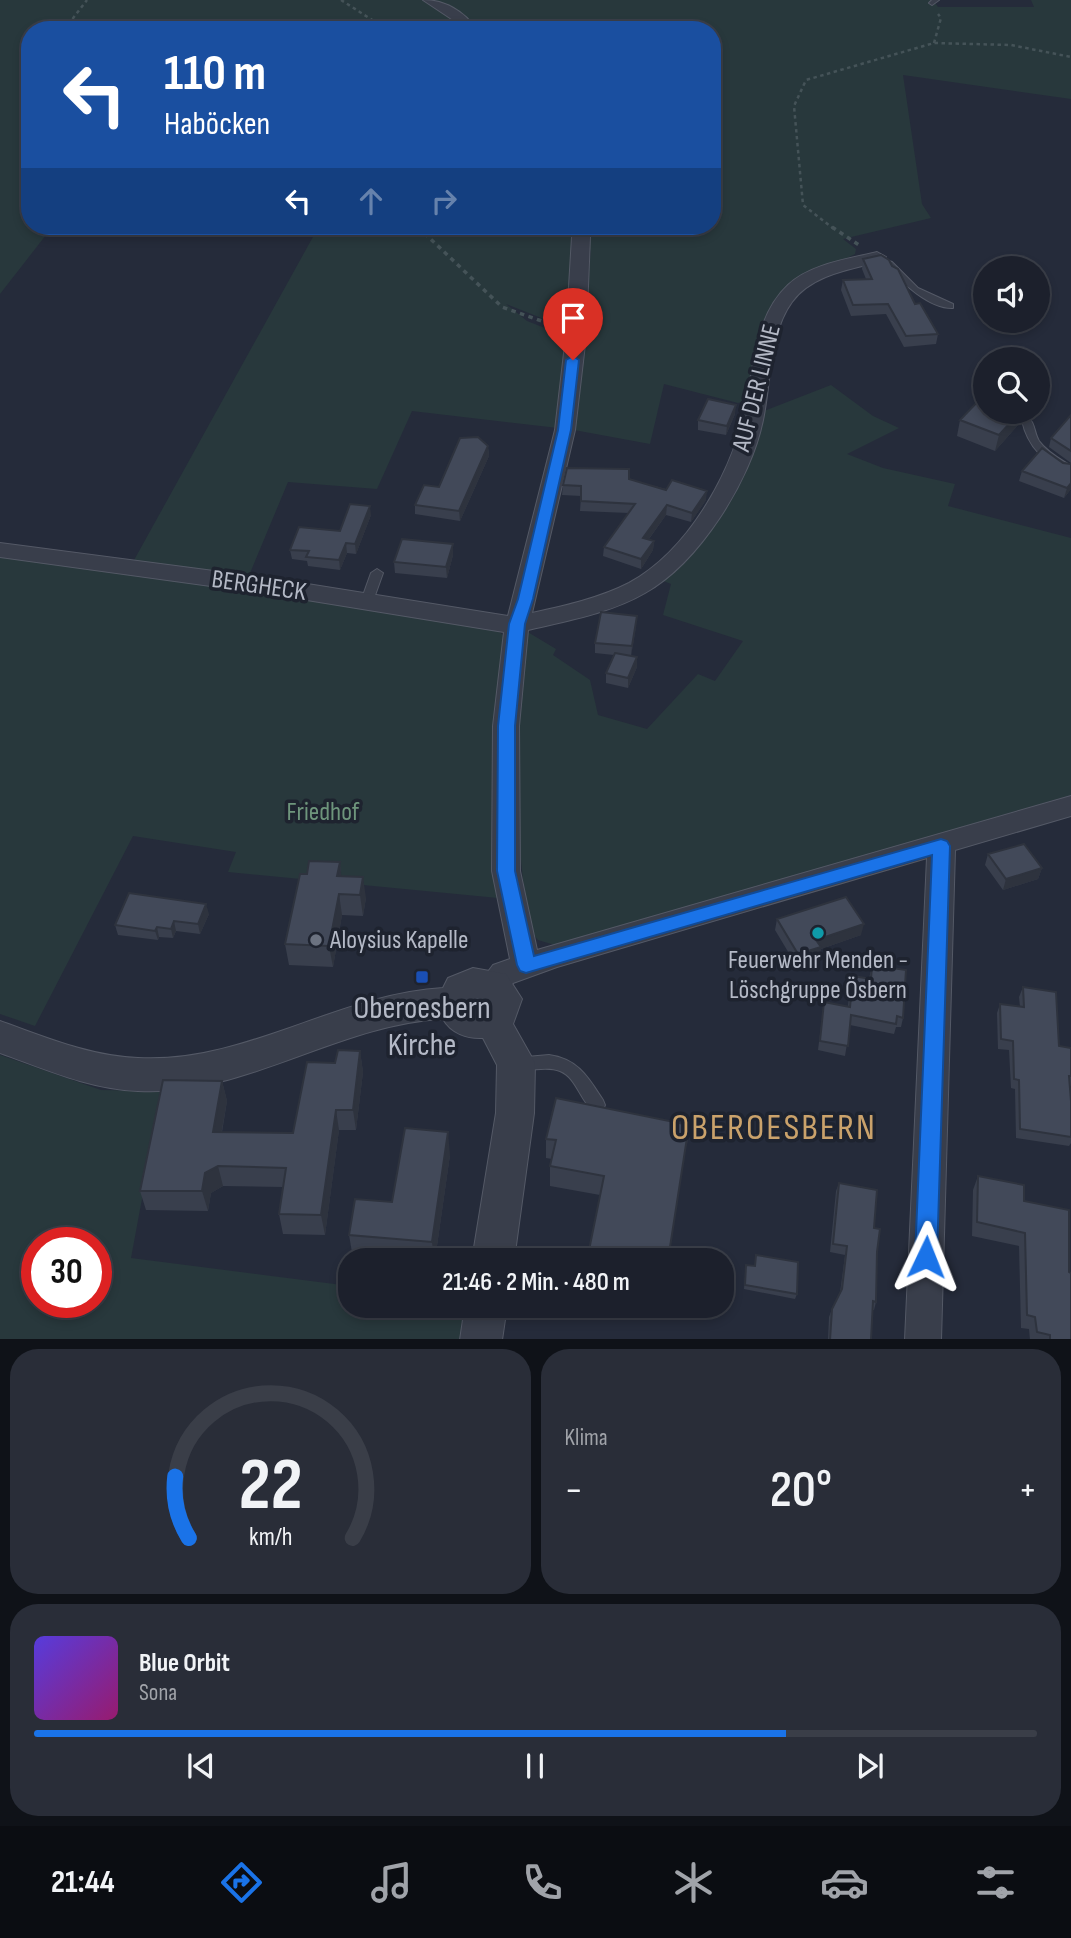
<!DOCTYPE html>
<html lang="de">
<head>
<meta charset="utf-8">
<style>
  body { margin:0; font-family:"Sofia Sans Condensed",sans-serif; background:#292d38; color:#f1f3f6; height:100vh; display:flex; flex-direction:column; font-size:26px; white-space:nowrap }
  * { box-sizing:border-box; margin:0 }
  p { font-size:23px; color:#a0a3a9 }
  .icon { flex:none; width:38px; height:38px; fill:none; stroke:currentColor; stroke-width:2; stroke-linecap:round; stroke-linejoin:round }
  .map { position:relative; height:1339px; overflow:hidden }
  .details { display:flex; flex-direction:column; gap:10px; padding:10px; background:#0f1218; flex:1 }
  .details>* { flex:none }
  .guide { position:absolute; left:21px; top:21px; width:700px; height:214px; border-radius:28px; box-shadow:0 4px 10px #0003,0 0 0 2px #3a3e48; background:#1a4fa0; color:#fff; overflow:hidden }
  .tools { position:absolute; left:973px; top:256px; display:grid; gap:14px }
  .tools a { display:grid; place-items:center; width:77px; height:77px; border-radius:50%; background:#1c202c; box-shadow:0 4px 10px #0003,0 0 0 2px #3a3e48; font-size:35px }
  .speed { position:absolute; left:21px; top:1227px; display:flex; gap:14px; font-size:35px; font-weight:700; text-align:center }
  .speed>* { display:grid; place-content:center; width:91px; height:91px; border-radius:50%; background:#1c202c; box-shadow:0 4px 10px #0003,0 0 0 2px #3a3e48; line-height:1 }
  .speed .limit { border:10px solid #d22; background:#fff; color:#111 }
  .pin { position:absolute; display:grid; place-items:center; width:60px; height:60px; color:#fff; margin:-72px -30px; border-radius:50% 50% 50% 0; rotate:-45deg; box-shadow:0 0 7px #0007 }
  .pin .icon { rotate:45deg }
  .me { position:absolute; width:77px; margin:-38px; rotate:2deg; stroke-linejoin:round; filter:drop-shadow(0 0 5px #0008) }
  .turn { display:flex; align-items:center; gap:24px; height:147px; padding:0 28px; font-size:32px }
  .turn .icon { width:91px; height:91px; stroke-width:2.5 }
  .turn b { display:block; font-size:49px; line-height:60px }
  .lanes { display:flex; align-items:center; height:66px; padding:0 28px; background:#0003; justify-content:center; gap:35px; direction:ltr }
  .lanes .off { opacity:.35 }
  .big { font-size:52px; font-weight:600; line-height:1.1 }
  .details .tile { flex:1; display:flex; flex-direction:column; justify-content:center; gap:10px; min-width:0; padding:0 24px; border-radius:28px; background:#292d38 }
  .details .dial { align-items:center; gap:0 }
  .dial svg { height:182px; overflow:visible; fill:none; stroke:#3a3e48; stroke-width:7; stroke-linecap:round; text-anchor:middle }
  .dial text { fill:#f1f3f6; stroke:none }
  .song { display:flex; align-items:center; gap:21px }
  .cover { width:84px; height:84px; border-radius:10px; background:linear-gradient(135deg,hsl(250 70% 55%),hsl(320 70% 35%)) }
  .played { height:7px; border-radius:4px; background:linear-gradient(90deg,#1a73e8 75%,#3a3e48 75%) }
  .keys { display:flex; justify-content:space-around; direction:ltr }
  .heat { display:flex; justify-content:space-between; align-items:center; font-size:38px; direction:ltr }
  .details .tiles { flex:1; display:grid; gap:10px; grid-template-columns:1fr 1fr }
  .tile:last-child { grid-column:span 2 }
  .trip { position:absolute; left:338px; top:1248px; width:396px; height:70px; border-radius:28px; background:#1c202c; box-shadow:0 4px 10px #0003,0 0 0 2px #3a3e48; font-weight:600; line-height:70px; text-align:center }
  .tabs { display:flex; height:112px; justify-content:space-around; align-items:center; background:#0b0d12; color:#a0a3a9 }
  .tabs .icon { width:49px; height:49px }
  .tabs .selected { color:#1a73e8 }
  .tabs b { font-size:32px; color:#f1f3f6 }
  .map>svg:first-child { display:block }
  .green { fill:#28383c; fill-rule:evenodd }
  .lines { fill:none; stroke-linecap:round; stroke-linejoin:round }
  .service-casing { stroke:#545966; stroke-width:2 }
  .minor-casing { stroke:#545966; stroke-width:2 }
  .tertiary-casing { stroke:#545966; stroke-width:2 }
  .path-far1 { stroke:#455358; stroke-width:2.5; stroke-dasharray:3.5 3.5; stroke-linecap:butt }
  .path { stroke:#455358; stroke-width:3.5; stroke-dasharray:4.5 4.5; stroke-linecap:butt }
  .service { fill:#393e4b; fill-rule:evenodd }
  .minor { fill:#393e4b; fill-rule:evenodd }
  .tertiary { fill:#393e4b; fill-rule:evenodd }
  .wall { fill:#393f4d }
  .shaded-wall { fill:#2e333e }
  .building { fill:#424959; stroke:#2e333e; stroke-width:2 }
  .route { fill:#1a73e8; stroke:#114b97; stroke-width:2 }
  .culture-dot { fill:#0f9aa8; stroke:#1e232f; stroke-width:2.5 }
  .worship-dot { fill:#6b7280; stroke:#1e232f; stroke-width:2.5 }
  .transit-dot { fill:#1a4fb4; stroke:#1e232f; stroke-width:2.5 }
  .labels { text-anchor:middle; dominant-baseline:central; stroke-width:7; stroke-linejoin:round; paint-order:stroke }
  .street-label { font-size:26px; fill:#b4b9c6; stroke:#1e232f }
  .park-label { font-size:26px; fill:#6e957c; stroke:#1e232f }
  .poi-label { font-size:26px; fill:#b4b9c6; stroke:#1e232f; text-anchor:start }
  .near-poi-label { font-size:32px; fill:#b4b9c6; stroke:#1e232f }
  .near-quarter-label { font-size:37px; letter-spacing:2px; fill:#caa26b; stroke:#1e232f }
</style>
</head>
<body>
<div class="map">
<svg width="1071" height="1340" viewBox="0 0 1071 1340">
  <rect width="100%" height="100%" fill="#252b3a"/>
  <path class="green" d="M 0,0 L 933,0 L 938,7 L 1034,7 L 1031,0 L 1071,0 L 1071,99 L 903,75 L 922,204 L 931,218 L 843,239 L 856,249 L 855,254 C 824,271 787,276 769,310 L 753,399 L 738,403 L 664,384 L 650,444 L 574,430 L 591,249 L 569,329 L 506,304 L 527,321 L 568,337 L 558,428 L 412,411 L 377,489 L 288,482 L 248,578 L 133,562 L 319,226 L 712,226 L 712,30 L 30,30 L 30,226 L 53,226 L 0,294 Z
    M 831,385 L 873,416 L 899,428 L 847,454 L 883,468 L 955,484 L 948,506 L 1071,538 L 1071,795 L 558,946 L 538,940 L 528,928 L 520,851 L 517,738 L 526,631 L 556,649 L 553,655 L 590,680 L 598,715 L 647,729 L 698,674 L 715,681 L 743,641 L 663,615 L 671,584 L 661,580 L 725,506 L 754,451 L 764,411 Z
    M 0,555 L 493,626 L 506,638 L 498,898 L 228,872 L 236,852 L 133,836 L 35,1026 L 0,1014 Z
    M 0,1055 L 101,1090 L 162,1091 L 131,1258 L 350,1286 L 350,1306 L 464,1306 L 460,1339 L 0,1340 ZM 37,1242 L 96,1242 L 96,1302 L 37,1302 Z"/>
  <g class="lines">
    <defs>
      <path id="service" d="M 932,0 L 939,0 L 932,5 L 929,3 Z
        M 889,261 L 892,262 L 918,288 L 953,304 L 953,308 C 929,309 902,282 886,266 L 886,262 Z
        M 1027,417 C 1035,421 1034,433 1039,441 C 1047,452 1060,459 1071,466 L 1071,474 C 1046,465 1027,446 1022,420 Z
        M 377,569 L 383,573 L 373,601 L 367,605 L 363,604 L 361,601 L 371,573 Z
        M 549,1055 C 578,1059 588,1077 603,1100 L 605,1105 L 603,1110 L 597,1112 C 581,1106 578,1078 560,1071 C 545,1065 529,1073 515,1068 L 512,1063 L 515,1058 Z"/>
      <path id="minor" d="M 423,0 C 445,0 464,11 477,30 L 463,30 L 459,24 Z
        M 568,226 L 586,226 L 590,237 L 586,336 L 575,430 L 532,613 C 564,606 600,598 629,583 C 691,549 736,466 747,399 C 754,360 757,314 788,285 C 810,264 848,259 877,252 L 886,257 L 883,261 C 853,269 812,274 792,302 C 769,333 771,383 763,420 C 751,480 699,563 645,593 C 611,613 566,621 528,630 L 519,726 L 520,871 L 537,950 L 1071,796 L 1071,816 L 955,850 L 941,1340 L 905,1340 L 927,858 L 557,967 L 513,983 L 503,994 L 493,997 L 483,994 L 478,985 L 493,965 L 510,959 L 492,871 L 493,726 L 504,632 L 276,595 L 0,557 L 0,543 L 276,579 L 508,616 L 555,430 L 566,336 L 572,237 Z"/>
      <path id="tertiary" d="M 473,968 L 506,974 L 522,999 L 513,1024 L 535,1063 L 534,1113 L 514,1260 L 472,1260 L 496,1113 L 497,1065 L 483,1038 C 467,1039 451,1033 443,1019 C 338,1024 244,1097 138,1091 C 89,1089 45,1069 0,1053 L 0,1021 C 45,1037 89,1056 138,1058 C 244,1064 338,994 443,988 L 448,978 ZM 476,998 L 483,999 L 485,1005 L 480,1008 L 472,1003 Z
        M 465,1306 L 507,1306 L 502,1340 L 460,1340 Z"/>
    </defs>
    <use href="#service" class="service-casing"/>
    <use href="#minor" class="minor-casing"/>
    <use href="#tertiary" class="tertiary-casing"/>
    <path class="path-far1" d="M 341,0 L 377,23 L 382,30
      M 64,30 L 87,0
      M 934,43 L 941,18 L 938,14
      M 30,64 L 21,76 L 30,78
      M 417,226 L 420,229
      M 834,229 L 803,205 L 794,106 L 806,80 L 934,43 L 1011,45 L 1071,57"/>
    <path class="path" d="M 418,227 L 502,307 L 556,326
      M 832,227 L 859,245"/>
    <use href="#service" class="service"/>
    <use href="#minor" class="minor"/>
    <use href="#tertiary" class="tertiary"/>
  </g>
  <path class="wall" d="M 863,259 L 915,304 L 938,334 L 936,344 L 904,347 L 886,314 L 851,316 L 841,290 L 843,280 L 866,279 L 862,269 Z
    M 985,411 L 1022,411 L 1018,425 L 995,451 L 957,436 L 960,420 Z
    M 735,414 L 726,435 L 698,430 L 698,420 Z
    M 1071,415 L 1071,463 L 1049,447 L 1051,438 Z
    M 488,446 L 489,456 L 460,521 L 415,514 L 415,505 L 439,487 Z
    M 1063,463 L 1071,464 L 1071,489 L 1064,498 L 1019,481 L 1022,471 Z
    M 629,479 L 706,500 L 691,522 L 666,515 L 649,539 L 654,541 L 653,550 L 641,569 L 603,556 L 604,547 L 629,513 L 580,511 L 581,496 L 562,495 L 563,485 Z
    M 371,515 L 356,554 L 347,553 L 340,570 L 308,566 L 307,561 L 292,559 L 290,550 L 340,531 Z
    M 453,555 L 447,578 L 395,573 L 394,562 Z
    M 636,626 L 631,656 L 637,667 L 628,688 L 606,683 L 606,673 L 614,655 L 595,653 L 595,643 Z
    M 988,854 L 1042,868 L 1038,879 L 1003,890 L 985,865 Z
    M 340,862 L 341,876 L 366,898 L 363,916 L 342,915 L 333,967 L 289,965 L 285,944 L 307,874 Z
    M 209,914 L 200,934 L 176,931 L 173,938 L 159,937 L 158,940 L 118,935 L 115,925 Z
    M 777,919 L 861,935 L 821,949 L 819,958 L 796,965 L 775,930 Z
    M 872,965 L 903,1018 L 901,1027 L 896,1027 L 894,1034 L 850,1025 L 845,1056 L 818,1050 L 824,1002 L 848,1006 L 850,986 L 853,976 L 869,979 Z
    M 1023,987 L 1059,1046 L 1071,1048 L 1071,1086 L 1070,1086 L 1071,1143 L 1069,1146 L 1016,1138 L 1015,1089 L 1011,1088 L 1009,1050 L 998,1049 L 997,1013 L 1000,1004 L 1020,1007 L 1019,997 Z
    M 360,1051 L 363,1072 L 356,1130 L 339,1130 L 325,1235 L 283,1234 L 279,1214 L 283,1187 L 223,1186 L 211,1193 L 208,1211 L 146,1210 L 140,1191 L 222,1081 L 227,1101 L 222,1132 L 293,1133 Z
    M 689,1125 L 687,1145 L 600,1195 L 550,1186 L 550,1166 L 552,1159 L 546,1158 L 546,1139 Z
    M 450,1155 L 435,1260 L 377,1260 L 353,1258 L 349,1235 Z
    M 978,1176 L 1024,1201 L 1069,1272 L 1071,1340 L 1030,1340 L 1029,1329 L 1021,1328 L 1019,1246 L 972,1236 L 973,1190 Z
    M 839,1183 L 874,1228 L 877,1252 L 876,1302 L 874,1310 L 872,1310 L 871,1340 L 828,1340 L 829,1317 L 832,1309 L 840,1293 L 845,1255 L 830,1252 L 836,1191 Z
    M 756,1255 L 797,1294 L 795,1299 L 744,1289 L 746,1265 L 755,1266 Z
    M 611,1306 L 661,1306 L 659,1316 Z"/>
  <path class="shaded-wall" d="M 736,405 L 735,414 L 726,435 L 727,426 Z
    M 1021,411 L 1022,411 L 1018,425 L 995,451 L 999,435 Z
    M 488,446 L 489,456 L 460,521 L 459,511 Z
    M 1071,483 L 1071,489 L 1064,498 L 1067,488 Z
    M 707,491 L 706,500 L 691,522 L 692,513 Z
    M 667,505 L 666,515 L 643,547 L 643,538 Z
    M 370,506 L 371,515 L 356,554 L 355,544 Z
    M 654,541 L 653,550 L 641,569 L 641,559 Z
    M 346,543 L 347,553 L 340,570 L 339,560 Z
    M 453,544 L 453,555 L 447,578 L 446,567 Z
    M 637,616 L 636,626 L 631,657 L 632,646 Z
    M 637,657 L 637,667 L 628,688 L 628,678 Z
    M 340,862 L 342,883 L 337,876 Z
    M 1042,868 L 1038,879 L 1003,890 L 1006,879 Z
    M 363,877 L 366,898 L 363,916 L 360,895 Z
    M 339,894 L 342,915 L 333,967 L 329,946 Z
    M 206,904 L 209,914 L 200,934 L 198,924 Z
    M 174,921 L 176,931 L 173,938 L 171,929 Z
    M 864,924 L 861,935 L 821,949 L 819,958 L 796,965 L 798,954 L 816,940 Z
    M 157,927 L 159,937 L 158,940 L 155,931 Z
    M 360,1051 L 363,1072 L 356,1130 L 353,1110 Z
    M 222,1081 L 227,1101 L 218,1152 L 213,1132 Z
    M 336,1110 L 339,1130 L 325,1235 L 321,1215 Z
    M 448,1132 L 450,1155 L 435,1260 L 434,1260 L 432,1242 Z
    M 218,1166 L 223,1186 L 211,1193 L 208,1211 L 202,1191 L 205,1173 Z"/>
  <path class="building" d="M 881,255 L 889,260 L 892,266 L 898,269 L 915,304 L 920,303 L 938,334 L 906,336 L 888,304 L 853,305 L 843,280 L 872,279 L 863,259 Z
    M 984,395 L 985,396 L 985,411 L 1021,411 L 999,435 L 960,420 Z
    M 708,399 L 736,405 L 727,426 L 698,420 Z
    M 1071,415 L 1071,451 L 1051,438 Z
    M 478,437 L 488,446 L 459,511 L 415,505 L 424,485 L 439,487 L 460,438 Z
    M 1042,448 L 1063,463 L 1071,464 L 1071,483 L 1067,488 L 1022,471 Z
    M 567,468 L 629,469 L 629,479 L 666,490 L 672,480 L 707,491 L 692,513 L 667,505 L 643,538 L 654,541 L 641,559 L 604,547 L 635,504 L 581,501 L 581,486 L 563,485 Z
    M 350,504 L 370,506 L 355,544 L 346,543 L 339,560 L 306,557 L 309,551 L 290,550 L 299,527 L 340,531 Z
    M 402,539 L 453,544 L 446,567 L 394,562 Z
    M 601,612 L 637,616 L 632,646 L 595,643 Z
    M 615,653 L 637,657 L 628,678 L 606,673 Z
    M 1024,844 L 1042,868 L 1006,879 L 988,854 Z
    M 309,861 L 340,862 L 337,876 L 363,877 L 360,895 L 339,894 L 329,946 L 285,944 L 300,874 L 307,874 Z
    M 129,893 L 206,904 L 198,924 L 174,921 L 171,929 L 157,927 L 155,931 L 115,925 Z
    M 846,897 L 864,924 L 816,940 L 821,947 L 798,954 L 777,919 Z
    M 872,965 L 906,970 L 903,1018 L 897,1016 L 896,1024 L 851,1015 L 848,1046 L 820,1041 L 824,1002 L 850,1007 L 853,976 L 871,979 Z
    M 1023,987 L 1056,992 L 1059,1046 L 1071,1048 L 1071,1076 L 1069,1076 L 1071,1101 L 1071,1137 L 1020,1129 L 1019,1080 L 1014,1079 L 1013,1041 L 1001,1039 L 1000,1004 L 1024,1007 Z
    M 338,1050 L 360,1051 L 353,1110 L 336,1110 L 321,1215 L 279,1214 L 286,1168 L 218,1166 L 205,1173 L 202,1191 L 140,1191 L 163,1080 L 222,1081 L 213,1132 L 293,1133 L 307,1062 L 335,1063 Z
    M 556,1098 L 689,1125 L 668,1260 L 587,1260 L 604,1176 L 550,1166 L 556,1140 L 546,1139 Z
    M 405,1128 L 448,1132 L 432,1242 L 349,1235 L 355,1199 L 392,1202 Z
    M 978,1176 L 1024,1185 L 1024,1201 L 1069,1210 L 1069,1272 L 1071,1273 L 1071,1340 L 1050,1340 L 1050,1335 L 1037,1332 L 1035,1317 L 1027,1315 L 1025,1233 L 977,1222 Z
    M 839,1183 L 877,1190 L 874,1228 L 880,1229 L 877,1252 L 876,1302 L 873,1301 L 871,1340 L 830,1340 L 832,1309 L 842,1289 L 847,1246 L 833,1244 Z
    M 756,1255 L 798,1262 L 797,1294 L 745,1285 L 746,1265 L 755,1266 Z"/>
  <path class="route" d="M 573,356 L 579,360 L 571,430 L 533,599 L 525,624 L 515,726 L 515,871 L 534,956 L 941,839 L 947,841 L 950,846 L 937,1257 L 934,1265 L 926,1268 L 918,1265 L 915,1257 L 932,855 L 526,973 L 520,971 L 517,965 L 497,871 L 498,726 L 509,624 L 518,599 L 558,430 L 566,360 Z"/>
  <circle class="culture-dot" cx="818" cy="933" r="7"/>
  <circle class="worship-dot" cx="316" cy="940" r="7"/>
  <rect class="transit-dot" x="415" y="970" width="14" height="14" rx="3.5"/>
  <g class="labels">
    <g class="street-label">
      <text transform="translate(757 388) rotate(-76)">AUF DER LINNE</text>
      <text transform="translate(259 586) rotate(8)">BERGHECK</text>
    </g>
    <g class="park-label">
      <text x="323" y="812">Friedhof</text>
    </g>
    <g class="poi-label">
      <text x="330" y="940">Aloysius Kapelle</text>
      <text x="818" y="960" text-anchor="middle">Feuerwehr Menden -<tspan x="818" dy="30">Löschgruppe Ösbern</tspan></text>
    </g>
    <g class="near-poi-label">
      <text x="422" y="1008">Oberoesbern<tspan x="422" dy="37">Kirche</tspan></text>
    </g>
    <g class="near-quarter-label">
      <text x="774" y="1128">OBEROESBERN</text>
    </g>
  </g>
</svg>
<div class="tools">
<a><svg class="icon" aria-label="sound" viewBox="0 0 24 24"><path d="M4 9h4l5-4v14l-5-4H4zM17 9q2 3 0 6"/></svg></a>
<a><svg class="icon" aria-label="search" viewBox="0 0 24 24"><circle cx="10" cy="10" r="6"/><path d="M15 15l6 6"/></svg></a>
</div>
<div class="speed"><div class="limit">30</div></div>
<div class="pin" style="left:573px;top:360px;background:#d93025"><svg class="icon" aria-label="arrive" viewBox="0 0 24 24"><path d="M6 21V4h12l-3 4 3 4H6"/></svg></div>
<svg class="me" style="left:926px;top:1257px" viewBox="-20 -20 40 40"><path d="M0-17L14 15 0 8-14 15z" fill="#1a73e8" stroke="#fff" stroke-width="4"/></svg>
<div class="trip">21:46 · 2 Min. · 480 m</div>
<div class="guide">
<div class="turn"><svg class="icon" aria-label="left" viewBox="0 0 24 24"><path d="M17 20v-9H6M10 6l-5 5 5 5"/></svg><div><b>110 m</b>Haböcken</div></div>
<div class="lanes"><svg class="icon" aria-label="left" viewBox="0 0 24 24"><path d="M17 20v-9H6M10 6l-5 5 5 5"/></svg><svg class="icon off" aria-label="ahead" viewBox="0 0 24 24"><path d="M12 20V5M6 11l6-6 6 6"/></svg><svg class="icon off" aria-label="right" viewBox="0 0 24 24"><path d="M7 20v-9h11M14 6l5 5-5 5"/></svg></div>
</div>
</div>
<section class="details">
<div class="tiles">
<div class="tile dial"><svg viewBox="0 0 100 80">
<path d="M14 69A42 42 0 1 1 86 69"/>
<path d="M14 69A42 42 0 0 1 8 42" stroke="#1a73e8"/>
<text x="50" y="56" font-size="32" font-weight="700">22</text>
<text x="50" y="72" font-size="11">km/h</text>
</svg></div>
<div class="tile"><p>Klima</p>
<div class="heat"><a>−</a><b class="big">20°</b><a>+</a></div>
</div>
<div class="tile">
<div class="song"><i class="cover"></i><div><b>Blue Orbit</b><p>Sona</p></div></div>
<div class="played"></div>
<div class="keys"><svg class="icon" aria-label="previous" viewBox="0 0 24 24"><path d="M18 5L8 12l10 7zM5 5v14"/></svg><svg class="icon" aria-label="pause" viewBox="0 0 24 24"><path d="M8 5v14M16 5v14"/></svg><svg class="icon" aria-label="next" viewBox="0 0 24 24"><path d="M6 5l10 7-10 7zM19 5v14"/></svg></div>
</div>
</div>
</section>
<nav class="tabs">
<b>21:44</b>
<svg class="icon selected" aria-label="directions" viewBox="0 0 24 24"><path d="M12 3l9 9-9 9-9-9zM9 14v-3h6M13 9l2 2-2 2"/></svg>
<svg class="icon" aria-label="music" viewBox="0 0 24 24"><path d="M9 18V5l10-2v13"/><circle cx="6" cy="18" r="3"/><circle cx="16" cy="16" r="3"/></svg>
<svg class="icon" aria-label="phone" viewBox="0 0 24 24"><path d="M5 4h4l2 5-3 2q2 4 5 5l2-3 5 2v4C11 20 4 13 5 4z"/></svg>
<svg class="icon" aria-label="climate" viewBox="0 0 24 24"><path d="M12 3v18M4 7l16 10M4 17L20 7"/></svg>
<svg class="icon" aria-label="car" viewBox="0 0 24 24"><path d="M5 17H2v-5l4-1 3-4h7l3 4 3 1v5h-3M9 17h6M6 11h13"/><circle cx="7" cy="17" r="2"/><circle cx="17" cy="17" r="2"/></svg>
<svg class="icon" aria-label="filters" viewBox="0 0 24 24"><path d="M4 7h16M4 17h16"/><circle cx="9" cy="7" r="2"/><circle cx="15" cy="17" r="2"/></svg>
</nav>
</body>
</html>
